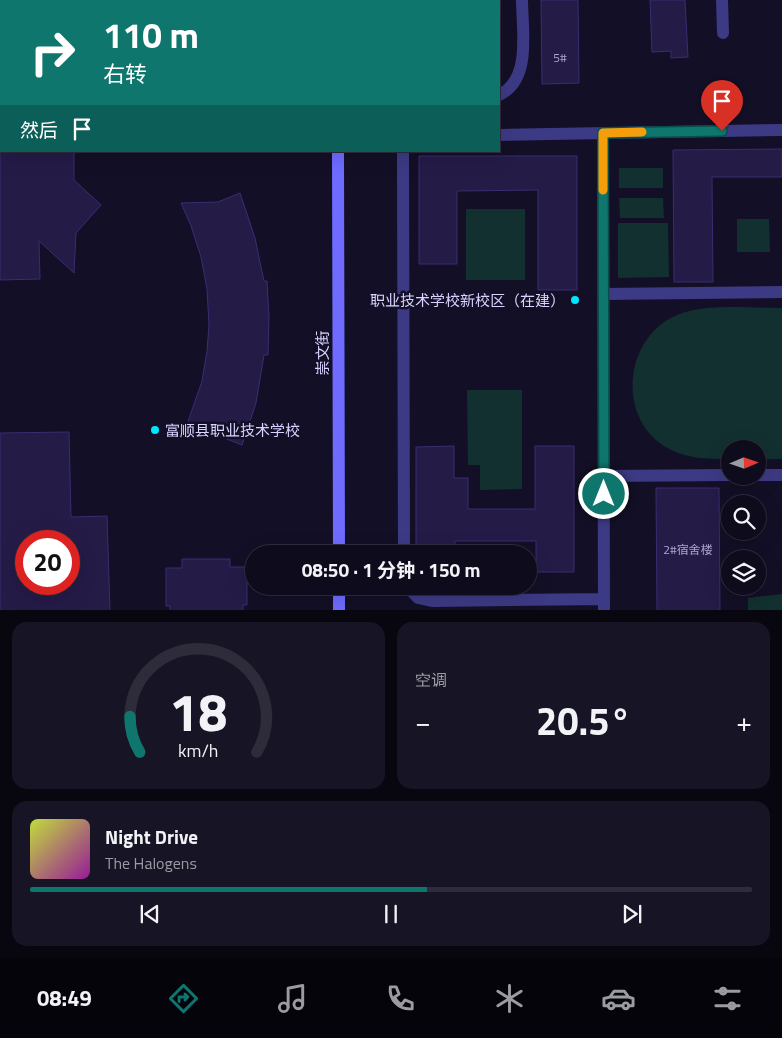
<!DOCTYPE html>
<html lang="zh">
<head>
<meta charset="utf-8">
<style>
  body { margin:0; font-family:"Titillium Web","Noto Sans SC",sans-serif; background:#171425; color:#f1f3f6; height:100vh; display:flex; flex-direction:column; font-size:19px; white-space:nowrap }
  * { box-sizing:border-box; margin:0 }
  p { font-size:16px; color:#9b9ba3 }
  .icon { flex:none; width:28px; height:28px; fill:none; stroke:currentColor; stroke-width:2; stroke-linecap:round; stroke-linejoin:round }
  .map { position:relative; height:610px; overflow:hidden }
  .side { display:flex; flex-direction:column; gap:12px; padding:12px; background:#08060f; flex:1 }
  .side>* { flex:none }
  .top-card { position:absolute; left:0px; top:0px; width:500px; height:152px; box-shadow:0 5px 20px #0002,0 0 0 1px #2e2b3b; background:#0f766e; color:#fff; overflow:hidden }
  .needle { width:32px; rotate:88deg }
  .tools { position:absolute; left:721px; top:440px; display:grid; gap:10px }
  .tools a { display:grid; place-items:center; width:45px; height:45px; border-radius:50%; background:#0e0b1c; box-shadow:0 5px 20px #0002,0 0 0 1px #2e2b3b; font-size:25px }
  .speed { position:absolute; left:15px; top:530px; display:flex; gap:10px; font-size:25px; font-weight:700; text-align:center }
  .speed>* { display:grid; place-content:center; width:65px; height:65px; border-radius:50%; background:#0e0b1c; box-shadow:0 5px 20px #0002,0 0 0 1px #2e2b3b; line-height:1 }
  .speed .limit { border:8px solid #d22; background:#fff; color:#111 }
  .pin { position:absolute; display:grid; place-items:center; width:42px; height:42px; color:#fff; margin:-51px -21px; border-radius:50% 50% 50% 0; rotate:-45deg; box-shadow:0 0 5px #0007 }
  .pin .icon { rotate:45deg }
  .me { position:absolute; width:55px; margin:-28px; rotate:0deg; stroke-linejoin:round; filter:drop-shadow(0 0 4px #0008) }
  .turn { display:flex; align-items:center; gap:18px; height:105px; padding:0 20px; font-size:22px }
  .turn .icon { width:65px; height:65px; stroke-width:2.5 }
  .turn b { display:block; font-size:35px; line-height:42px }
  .then { display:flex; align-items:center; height:48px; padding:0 20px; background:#0003; gap:10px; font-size:19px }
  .big { font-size:38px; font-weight:700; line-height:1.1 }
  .side .tile { flex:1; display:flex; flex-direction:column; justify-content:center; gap:8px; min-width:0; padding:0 18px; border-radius:15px; background:#171425 }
  .side .dial { align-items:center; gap:0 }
  .dial svg { height:130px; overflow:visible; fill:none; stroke:#2e2b3b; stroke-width:7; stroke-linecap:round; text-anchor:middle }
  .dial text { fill:#f1f3f6; stroke:none }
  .song { display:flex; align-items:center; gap:15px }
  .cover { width:60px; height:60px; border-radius:8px; background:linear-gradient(135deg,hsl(70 70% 55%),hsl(300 70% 35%)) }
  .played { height:5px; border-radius:2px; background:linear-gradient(90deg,#0f766e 55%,#2e2b3b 55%) }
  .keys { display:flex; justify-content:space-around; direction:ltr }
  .heat { display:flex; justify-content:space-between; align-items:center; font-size:28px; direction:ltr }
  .side .tiles { flex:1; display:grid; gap:12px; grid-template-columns:1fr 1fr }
  .tile:last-child { grid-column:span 2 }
  .trip { position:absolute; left:245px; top:545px; width:292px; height:50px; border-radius:25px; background:#0e0b1c; box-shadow:0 5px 20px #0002,0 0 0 1px #2e2b3b; font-weight:700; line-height:50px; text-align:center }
  .menu { display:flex; height:80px; justify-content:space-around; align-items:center; background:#06040b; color:#9b9ba3 }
  .menu .icon { width:35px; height:35px }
  .menu .on { color:#0f766e }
  .menu b { font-size:22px; color:#f1f3f6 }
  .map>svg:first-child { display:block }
  .green { fill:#12302f }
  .building { fill:#241b47; stroke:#3b2d73; fill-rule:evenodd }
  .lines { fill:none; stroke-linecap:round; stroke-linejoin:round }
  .lane { stroke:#3d3a85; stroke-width:12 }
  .secondary { stroke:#6f6bff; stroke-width:12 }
  .route-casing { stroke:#0a4d48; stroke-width:12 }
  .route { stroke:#0f766e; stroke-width:9 }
  .slow { stroke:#f59e0b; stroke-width:9 }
  .poi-dot { fill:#00e5ff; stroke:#130f26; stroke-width:2 }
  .labels { text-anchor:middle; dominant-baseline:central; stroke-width:5; stroke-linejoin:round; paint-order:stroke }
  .number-label { font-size:12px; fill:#aca6d1 }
  .poi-label { font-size:15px; fill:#d9d4ff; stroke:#130f26; text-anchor:end }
  .street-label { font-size:15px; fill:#d9d4ff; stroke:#130f26 }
</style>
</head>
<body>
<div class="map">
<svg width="782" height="611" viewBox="0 0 782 611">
  <rect width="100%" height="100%" fill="#130f26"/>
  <path class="green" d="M 619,168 L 663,168 L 663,188 L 619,188 Z
    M 619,198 L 663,198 L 664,218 L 620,218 Z
    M 466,209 L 525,209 L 525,280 L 466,280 Z
    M 737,219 L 769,219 L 770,252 L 737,252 Z
    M 618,223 L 668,223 L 669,277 L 618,278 Z
    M 782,308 L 782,459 L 758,459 L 758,449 L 730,449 L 730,459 C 706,459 685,459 664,446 C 616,415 625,337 677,315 C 705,303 751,308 782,308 Z
    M 467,390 L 522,390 L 522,489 L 480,490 L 480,465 L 468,465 Z
    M 782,594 L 782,610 L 748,610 L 748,598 Z"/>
  <path class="building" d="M 541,0 L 578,0 L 579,83 L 542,84 Z
    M 650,0 L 685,0 L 688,57 L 671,58 L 671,51 L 652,52 Z
    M 782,149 L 782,177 L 712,177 L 713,282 L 674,282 L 673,150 Z
    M 0,151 L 74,151 L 74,180 L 101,205 L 76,233 L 74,273 L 39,241 L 40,279 L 0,280 Z
    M 419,156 L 577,156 L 577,290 L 538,290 L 538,190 L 457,191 L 457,264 L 419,264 Z
    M 240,193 L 255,238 L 264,281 L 267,281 L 269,318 L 268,355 L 264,355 L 256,403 L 242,445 L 219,436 L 183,436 L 202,381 L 207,351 L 209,325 L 207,289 L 201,257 L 191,226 L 181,203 L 218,202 Z
    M 69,432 L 71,517 L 107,516 L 110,611 L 0,611 L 0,433 ZM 26,541 L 69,541 L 69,584 L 26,584 Z
    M 454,446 L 454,478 L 468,478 L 468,509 L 535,509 L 535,446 L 574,446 L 574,572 L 536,572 L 536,541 L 455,541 L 455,554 L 416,554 L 416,447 Z
    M 656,488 L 719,488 L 720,611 L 657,611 Z
    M 182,559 L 230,559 L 230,567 L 247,567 L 247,605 L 243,605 L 243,611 L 170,611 L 170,606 L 166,606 L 166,568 L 182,568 Z"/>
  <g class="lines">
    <path class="lane" d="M 722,0 L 723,33
      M 499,95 C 532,80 522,30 522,0
      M 603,133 L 604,611
      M 499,135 L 782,130
      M 403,151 L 404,554
      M 603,294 L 782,292
      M 758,475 L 782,475
      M 604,476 L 730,475
      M 407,586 L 418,598 L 432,601 L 604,599"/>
    <path class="secondary" d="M 337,0 L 337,1
      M 338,151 L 339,554
      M 339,586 L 339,611"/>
  </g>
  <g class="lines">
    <defs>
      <path id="route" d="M 604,494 L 603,133 L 722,131"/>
    </defs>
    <use href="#route" class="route-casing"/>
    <use href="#route" class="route"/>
    <path class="slow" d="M 603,190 L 603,133 L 642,132"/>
  </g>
  <g class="poi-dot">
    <circle cx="575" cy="300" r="5"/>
    <circle cx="155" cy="430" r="5"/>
  </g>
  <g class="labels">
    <g class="number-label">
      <text x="560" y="57">5#</text>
      <text x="688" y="549">2#宿舍楼</text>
    </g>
    <g class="poi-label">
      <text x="565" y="300">职业技术学校新校区（在建）</text>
      <text x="165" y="430" text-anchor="start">富顺县职业技术学校</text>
    </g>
    <g class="street-label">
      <text transform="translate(322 353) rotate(-90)">崇文街</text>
    </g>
  </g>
</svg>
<div class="tools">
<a><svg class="needle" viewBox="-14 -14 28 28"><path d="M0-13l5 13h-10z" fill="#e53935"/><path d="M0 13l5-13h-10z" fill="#9b9ba3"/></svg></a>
<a><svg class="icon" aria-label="search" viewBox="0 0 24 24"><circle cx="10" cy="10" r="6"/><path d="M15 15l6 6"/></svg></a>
<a><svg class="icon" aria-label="layers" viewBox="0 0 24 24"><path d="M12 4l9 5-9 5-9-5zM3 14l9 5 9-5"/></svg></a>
</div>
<div class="speed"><div class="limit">20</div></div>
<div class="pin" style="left:722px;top:131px;background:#d93025"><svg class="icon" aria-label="arrive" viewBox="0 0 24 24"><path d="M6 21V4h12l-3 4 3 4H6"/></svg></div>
<svg class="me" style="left:604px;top:494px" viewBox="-20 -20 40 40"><circle r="17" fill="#0f766e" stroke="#fff" stroke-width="3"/><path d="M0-11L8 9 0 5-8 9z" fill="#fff"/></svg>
<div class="trip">08:50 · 1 分钟 · 150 m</div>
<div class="top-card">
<div class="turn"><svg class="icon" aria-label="right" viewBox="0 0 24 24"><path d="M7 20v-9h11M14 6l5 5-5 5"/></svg><div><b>110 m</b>右转</div></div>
<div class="then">然后<svg class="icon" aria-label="arrive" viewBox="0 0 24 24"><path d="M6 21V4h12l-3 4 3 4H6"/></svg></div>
</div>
</div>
<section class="side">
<div class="tiles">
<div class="tile dial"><svg viewBox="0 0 100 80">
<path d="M14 69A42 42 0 1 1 86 69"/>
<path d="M14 69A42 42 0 0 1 8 47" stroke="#0f766e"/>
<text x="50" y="56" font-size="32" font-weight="700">18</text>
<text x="50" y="72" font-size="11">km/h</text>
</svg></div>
<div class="tile"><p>空调</p>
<div class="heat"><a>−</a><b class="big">20.5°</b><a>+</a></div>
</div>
<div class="tile">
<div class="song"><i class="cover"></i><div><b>Night Drive</b><p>The Halogens</p></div></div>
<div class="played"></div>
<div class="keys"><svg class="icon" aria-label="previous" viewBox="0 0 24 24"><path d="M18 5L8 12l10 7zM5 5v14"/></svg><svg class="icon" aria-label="pause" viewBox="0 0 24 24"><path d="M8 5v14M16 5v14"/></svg><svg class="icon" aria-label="next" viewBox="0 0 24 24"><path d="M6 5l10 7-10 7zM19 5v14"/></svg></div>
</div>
</div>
</section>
<nav class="menu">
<b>08:49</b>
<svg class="icon on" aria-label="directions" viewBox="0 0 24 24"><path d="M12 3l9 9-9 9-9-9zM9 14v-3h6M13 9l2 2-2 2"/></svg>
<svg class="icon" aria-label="music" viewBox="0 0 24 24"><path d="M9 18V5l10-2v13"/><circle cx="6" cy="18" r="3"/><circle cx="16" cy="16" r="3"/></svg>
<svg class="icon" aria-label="phone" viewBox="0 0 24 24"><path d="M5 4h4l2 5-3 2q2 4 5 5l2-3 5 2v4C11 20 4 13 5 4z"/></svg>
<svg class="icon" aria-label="climate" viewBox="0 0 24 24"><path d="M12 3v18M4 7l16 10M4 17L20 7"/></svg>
<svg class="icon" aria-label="car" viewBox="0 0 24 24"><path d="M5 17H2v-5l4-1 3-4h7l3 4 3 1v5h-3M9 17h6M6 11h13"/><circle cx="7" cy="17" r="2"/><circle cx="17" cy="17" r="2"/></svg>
<svg class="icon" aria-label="filters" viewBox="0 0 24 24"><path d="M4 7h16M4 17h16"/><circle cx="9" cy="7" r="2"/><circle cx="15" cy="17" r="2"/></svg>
</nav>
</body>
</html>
